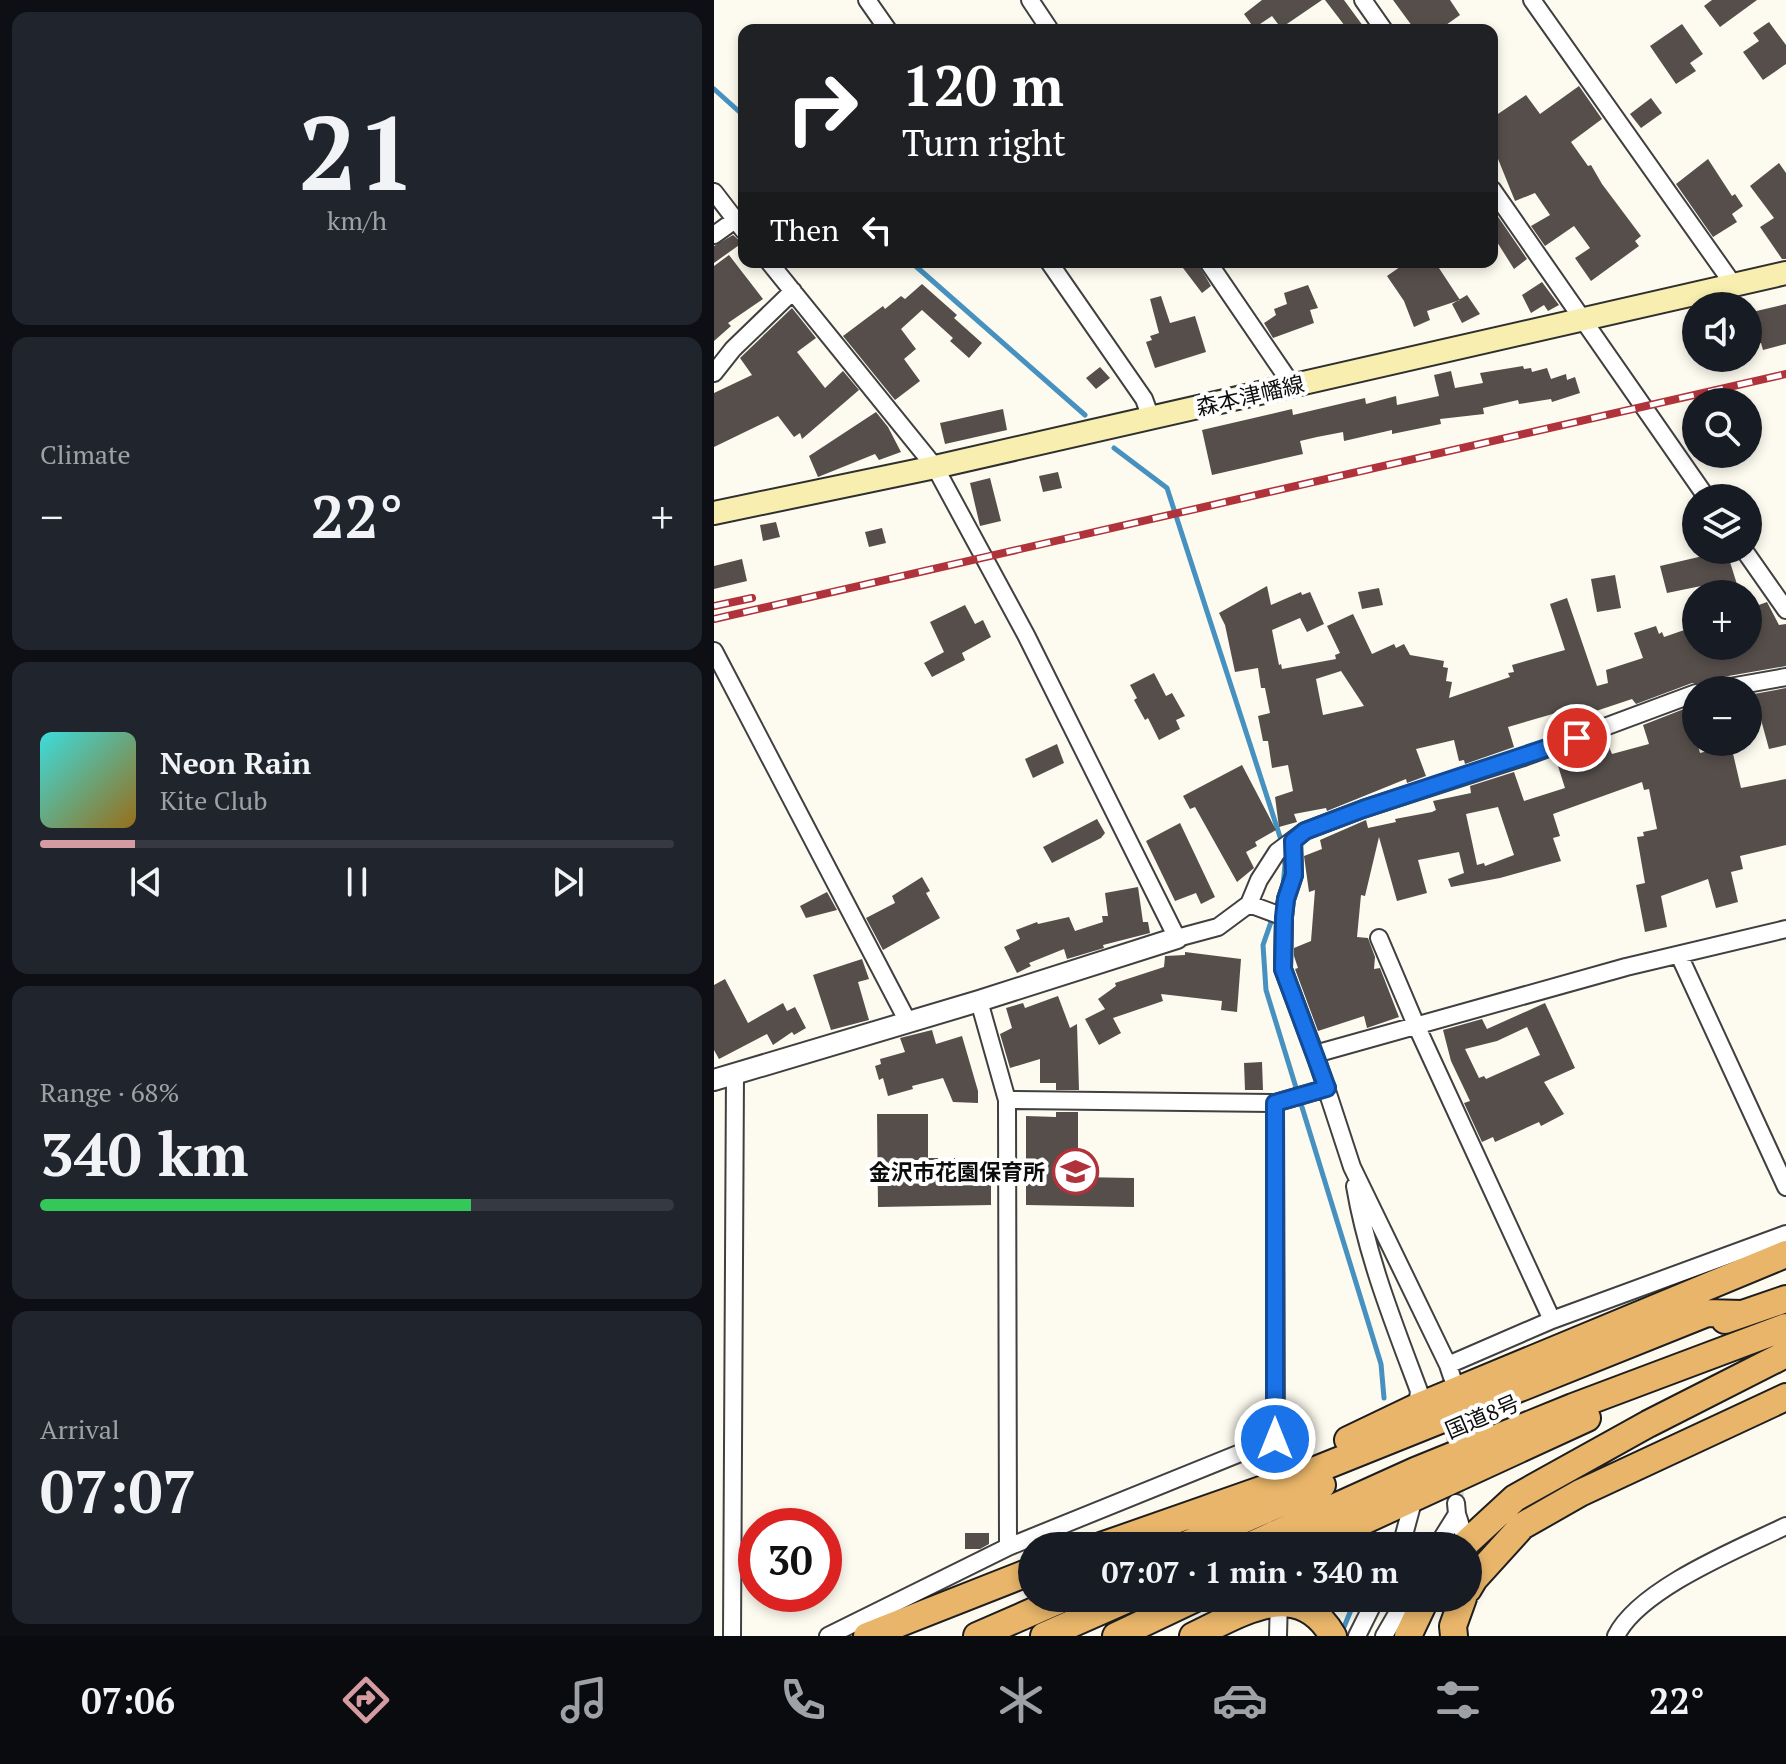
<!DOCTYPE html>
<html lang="en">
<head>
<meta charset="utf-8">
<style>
  body { margin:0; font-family:"PT Serif","Noto Sans JP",serif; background:#20242c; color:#f1f3f6; height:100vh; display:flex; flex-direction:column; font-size:30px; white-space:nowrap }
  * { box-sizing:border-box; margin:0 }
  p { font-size:26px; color:#9ea1a6 }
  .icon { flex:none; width:44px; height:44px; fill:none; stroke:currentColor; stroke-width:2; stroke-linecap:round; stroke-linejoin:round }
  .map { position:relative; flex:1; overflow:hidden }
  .drawer { display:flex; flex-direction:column; gap:12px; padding:12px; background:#0d0f14; width:714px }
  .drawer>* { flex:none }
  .banner { position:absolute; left:24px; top:24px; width:760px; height:244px; border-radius:16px; box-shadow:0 4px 12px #0003; background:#202124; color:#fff; overflow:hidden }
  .buttons { position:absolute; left:968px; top:292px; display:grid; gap:16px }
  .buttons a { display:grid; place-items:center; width:80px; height:80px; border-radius:50%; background:#171b24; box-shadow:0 4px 12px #0003; font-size:40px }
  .speed { position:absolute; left:24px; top:1508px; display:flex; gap:16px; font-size:40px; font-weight:700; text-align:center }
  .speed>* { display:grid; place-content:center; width:104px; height:104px; border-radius:50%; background:#171b24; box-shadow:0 4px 12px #0003; line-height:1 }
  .speed .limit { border:12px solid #d22; background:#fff; color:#111 }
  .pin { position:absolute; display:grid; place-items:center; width:68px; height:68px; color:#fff; margin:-34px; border:4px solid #fff; border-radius:50%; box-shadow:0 2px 8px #0007 }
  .me { position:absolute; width:88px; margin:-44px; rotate:0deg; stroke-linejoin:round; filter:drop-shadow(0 0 6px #0008) }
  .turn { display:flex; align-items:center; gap:28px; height:168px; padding:0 32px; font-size:36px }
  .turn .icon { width:104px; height:104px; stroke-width:2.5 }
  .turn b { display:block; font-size:56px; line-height:68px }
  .then { display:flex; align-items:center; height:76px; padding:0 32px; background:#0003; gap:16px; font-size:30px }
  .big { font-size:60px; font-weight:600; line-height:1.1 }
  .drawer .widget { flex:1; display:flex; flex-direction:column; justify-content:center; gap:12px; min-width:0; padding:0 28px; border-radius:16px; background:#20242c }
  .drawer .dial { align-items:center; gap:0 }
  .dial b { font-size:104px; line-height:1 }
  .song { display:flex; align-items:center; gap:24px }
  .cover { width:96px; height:96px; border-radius:12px; background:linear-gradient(135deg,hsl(180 70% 55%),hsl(40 70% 35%)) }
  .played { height:8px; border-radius:4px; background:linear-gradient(90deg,#d49ca1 15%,#363941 15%) }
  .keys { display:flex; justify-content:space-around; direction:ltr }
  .heat { display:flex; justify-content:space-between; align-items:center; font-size:44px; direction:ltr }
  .charge { height:12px; border-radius:6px; background:linear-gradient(90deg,#34c759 68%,#363941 0) }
  .trip { position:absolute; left:304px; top:1532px; width:464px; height:80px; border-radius:40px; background:#171b24; box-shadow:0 4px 12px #0003; font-weight:600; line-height:80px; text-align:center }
  .menu { display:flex; height:128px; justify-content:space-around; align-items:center; background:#090b0e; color:#9ea1a6 }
  .menu .icon { width:56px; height:56px }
  .menu .active { color:#d49ca1 }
  .menu b { font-size:36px; color:#f1f3f6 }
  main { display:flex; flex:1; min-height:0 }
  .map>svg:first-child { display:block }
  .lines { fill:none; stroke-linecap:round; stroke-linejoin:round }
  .stream { stroke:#4691c0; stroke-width:5 }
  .building { fill:#554e4b; fill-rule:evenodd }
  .minor-tunnel { stroke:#d9d6cd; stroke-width:16; stroke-dasharray:16 8; stroke-linecap:butt }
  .minor-casing { stroke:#404040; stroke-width:20 }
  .tertiary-casing { stroke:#404040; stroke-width:24 }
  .secondary-casing { stroke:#2f2f2f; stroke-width:26 }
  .trunk-casing { stroke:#1e1e1e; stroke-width:30 }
  .minor { stroke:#fff; stroke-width:16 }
  .tertiary { stroke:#fff; stroke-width:20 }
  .secondary { stroke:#f7eeb0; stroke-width:22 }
  .trunk { stroke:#e8b56a; stroke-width:26 }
  .rail-casing { stroke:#b0323a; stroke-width:8 }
  .rail { stroke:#fff; stroke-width:5; stroke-dasharray:15; stroke-linecap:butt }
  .route-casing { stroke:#114b97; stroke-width:20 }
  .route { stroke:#1a73e8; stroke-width:14 }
  .labels { text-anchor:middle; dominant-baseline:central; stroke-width:8; stroke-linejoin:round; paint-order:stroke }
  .street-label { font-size:22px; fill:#0d0d0d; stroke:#fff }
  .poi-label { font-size:22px; font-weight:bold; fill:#0d0d0d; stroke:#fff; text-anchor:end }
</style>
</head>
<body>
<main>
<section class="drawer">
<div class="widget dial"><b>21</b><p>km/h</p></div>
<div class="widget"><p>Climate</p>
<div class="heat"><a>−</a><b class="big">22°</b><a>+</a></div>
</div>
<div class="widget">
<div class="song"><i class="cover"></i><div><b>Neon Rain</b><p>Kite Club</p></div></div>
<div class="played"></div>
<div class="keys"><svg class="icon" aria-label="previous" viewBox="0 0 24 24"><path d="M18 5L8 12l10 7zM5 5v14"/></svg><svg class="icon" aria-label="pause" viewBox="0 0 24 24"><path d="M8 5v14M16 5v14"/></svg><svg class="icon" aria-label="next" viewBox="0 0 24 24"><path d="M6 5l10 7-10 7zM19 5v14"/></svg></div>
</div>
<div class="widget"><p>Range · 68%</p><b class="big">340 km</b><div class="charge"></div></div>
<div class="widget"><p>Arrival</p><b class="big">07:07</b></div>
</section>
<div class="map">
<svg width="1072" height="1636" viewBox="0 0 1072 1636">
  <rect width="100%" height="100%" fill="#fdfaef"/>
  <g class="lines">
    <path class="stream" d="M 0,89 L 30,116
      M 197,262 L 371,415
      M 400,448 L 453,488 L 568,843
      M 569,886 L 571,865 L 569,852
      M 566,896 L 549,945 L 552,990 L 667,1364 L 670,1398
      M 630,1627 L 642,1598"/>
  </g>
  <path class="building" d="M 548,0 L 608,0 L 567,28 L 558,16 L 540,28 L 530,14 Z
    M 611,0 L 630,0 L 652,30 L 634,30 Z
    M 679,0 L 736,0 L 746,15 L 725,30 L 701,30 Z
    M 998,0 L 1043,0 L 1006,27 L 990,6 Z
    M 1055,22 L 1072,45 L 1072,64 L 1049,80 L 1029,52 L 1045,41 L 1039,33 Z
    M 968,24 L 989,54 L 976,63 L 982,71 L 962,84 L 936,46 Z
    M 865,86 L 888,119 L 857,142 L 874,166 L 877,165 L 888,184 L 927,236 L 921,241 L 925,246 L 877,281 L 861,258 L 876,248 L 860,226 L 831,246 L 817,226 L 836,215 L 821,193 L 801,201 L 778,144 L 778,118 L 812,95 L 826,114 Z
    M 937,98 L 948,113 L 927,128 L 916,114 Z
    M 994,159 L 1018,196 L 1021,194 L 1029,206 L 1018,214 L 1023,222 L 999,237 L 962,184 Z
    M 1065,163 L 1072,173 L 1072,259 L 1068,259 L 1046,227 L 1060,218 L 1036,186 Z
    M 778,208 L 813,259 L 800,269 L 778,234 Z
    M 19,235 L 28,243 L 0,263 L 0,246 Z
    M 15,255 L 49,299 L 14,323 L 17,326 L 0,341 L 0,266 Z
    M 476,262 L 483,262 L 497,286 L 488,293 L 469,268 Z
    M 693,262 L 721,262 L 746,300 L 713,311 L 716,320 L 700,327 L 690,301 L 673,276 Z
    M 828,282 L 845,305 L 834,311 L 830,305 L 817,313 L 808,295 Z
    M 208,284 L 243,315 L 240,318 L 268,343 L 255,358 L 236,341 L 239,338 L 208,310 L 187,329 L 202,349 L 190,359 L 206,381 L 181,400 L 129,336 L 169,306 L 171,309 L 187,296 L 191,299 Z
    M 594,285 L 604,308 L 596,310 L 600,323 L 559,338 L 550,323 L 562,315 L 560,309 L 573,304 L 570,293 Z
    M 753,295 L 766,314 L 748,323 L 738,304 Z
    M 447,296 L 456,323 L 481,316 L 492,352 L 441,368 L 432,342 L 438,340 L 436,336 L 445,333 L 436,299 Z
    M 1072,304 L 1072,344 L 1049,350 L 1047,343 L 1034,346 L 1034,313 Z
    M 78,308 L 102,338 L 83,352 L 111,388 L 129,371 L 145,390 L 88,439 L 86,433 L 80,437 L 64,416 L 0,447 L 0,393 L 38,375 L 26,358 Z
    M 809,366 L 810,369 L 817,368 L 818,372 L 833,368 L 837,379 L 852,374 L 853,380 L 861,377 L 866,393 L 838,402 L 837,399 L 805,404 L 804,400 L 769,408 L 770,414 L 726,419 L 727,424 L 678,434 L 678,430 L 630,441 L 629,432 L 603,437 L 586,441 L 589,454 L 498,475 L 488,430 L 578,409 L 579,415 L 651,398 L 652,404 L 682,396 L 683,405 L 725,396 L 720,375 L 737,371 L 741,388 L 769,383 L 766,373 Z
    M 386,367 L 396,378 L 382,389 L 372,378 Z
    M 289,409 L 293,430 L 231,444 L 226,423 Z
    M 162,412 L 174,427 L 187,452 L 165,460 L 161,454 L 104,477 L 95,456 Z
    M 344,472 L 348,488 L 329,492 L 325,476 Z
    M 276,478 L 287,521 L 266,526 L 256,483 Z
    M 62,522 L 66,537 L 49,541 L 46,525 Z
    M 168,528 L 172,543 L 155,547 L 151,532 Z
    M 987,550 L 1009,550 L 1013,562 L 1016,562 L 1026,594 L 990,594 L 987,586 L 953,593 L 946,566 L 989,556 Z
    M 28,559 L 33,581 L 0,589 L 0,566 Z
    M 901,575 L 907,608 L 883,612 L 877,579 Z
    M 553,586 L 557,605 L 587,592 L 588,595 L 596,592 L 610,624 L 593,632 L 586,618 L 558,630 L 565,665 L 567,664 L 568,669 L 622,659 L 621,655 L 626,653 L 613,626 L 639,614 L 658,654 L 680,644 L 682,648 L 690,644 L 696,655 L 730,661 L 729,667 L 734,668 L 732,681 L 738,682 L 735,698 L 796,677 L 794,673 L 800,672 L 798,665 L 851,650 L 836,604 L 853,598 L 883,686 L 894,683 L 892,670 L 929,658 L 920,633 L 942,626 L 945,634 L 948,632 L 950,637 L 982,626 L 982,646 L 1034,646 L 1034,609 L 1053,602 L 1065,625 L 1072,624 L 1072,666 L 997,679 L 989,684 L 978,683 L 922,704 L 918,699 L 873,714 L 875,721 L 854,729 L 849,711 L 794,727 L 800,747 L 751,764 L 750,760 L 745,761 L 740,740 L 702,749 L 712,776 L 693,783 L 692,779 L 613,811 L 612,808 L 580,814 L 583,822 L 565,827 L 561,797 L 579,791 L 574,765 L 558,768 L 554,741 L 549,741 L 544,716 L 556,713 L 551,688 L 547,688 L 544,668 L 521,672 L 511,625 L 505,613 ZM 627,671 L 650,706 L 609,715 L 602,679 Z
    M 665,588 L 669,605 L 648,609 L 644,592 Z
    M 251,605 L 261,624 L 269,620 L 277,637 L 248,653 L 251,660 L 218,677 L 210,663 L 230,652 L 216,622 Z
    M 440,673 L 452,696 L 458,693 L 471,716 L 462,720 L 466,729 L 445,740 L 434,718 L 431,720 L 420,700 L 423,698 L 416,685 Z
    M 1072,688 L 1072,745 L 1055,749 L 1040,694 Z
    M 970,709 L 972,721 L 977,720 L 986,753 L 1017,745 L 1027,788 L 1072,779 L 1072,845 L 1026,856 L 1029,869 L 1017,872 L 1024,902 L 1002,908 L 994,879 L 947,896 L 953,927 L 931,932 L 922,885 L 931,883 L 923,837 L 930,836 L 929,832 L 943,829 L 935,789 L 930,790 L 928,782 L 839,814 L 846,836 L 839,838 L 847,861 L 786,878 L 737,887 L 734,879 L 750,873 L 745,852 L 704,860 L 713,893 L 683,901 L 665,837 L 651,896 L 647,895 L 643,937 L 654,938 L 661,957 L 660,969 L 666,968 L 685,1017 L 653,1028 L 650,1016 L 604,1031 L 581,969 L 584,968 L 580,956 L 580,948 L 597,941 L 601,890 L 595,892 L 590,856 L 608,849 L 606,840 L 652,820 L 654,828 L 682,822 L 681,819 L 718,812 L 722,810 L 719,801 L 757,793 L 756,786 L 800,772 L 810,801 L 851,788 L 844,766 L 879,753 L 877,748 L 893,742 L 898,754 L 935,744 L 929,725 ZM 784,807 L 800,855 L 771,866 L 770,863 L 763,865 L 752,814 Z
    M 343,744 L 350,763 L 319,778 L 311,759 Z
    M 528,765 L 562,830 L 541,842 L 543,846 L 532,852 L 540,868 L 523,882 L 481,807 L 476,809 L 469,796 Z
    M 383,819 L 391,833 L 387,838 L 338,863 L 329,847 Z
    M 466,823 L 501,897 L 487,904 L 482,893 L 461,901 L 432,841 Z
    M 208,877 L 216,891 L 212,893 L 226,918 L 169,950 L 152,918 L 181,903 L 178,896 Z
    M 424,887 L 429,922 L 434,922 L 436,933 L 389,945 L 390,948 L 353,959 L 350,949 L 315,963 L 317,966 L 303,973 L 290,947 L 306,939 L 302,930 L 323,922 L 324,924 L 355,917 L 361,931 L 389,922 L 388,916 L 394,916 L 391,893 Z
    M 113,892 L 123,910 L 92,918 L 86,906 Z
    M 471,952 L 527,959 L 523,1012 L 507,1010 L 508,1001 L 447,994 L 449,1001 L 399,1018 L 407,1033 L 385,1045 L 371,1019 L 391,1009 L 384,999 L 402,986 L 401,983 L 450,967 L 451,956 L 471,955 Z
    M 148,959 L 155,979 L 144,982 L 155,1020 L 117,1030 L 99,975 Z
    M 11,979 L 34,1023 L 69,1003 L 73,1011 L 81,1007 L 92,1028 L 80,1035 L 78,1032 L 59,1045 L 53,1034 L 5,1059 L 0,1050 L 0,985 Z
    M 344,996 L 356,1028 L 363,1024 L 365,1090 L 342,1090 L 342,1083 L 326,1083 L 326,1059 L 296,1068 L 286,1034 L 298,1028 L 292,1008 L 309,1003 L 311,1008 Z
    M 831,1003 L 861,1068 L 830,1082 L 850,1114 L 827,1126 L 825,1122 L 781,1142 L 779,1137 L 768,1142 L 750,1103 L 756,1101 L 737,1061 L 729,1030 L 768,1019 L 773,1029 ZM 813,1027 L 826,1055 L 772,1079 L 770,1076 L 765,1078 L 751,1049 L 783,1041 Z
    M 218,1030 L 222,1044 L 248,1036 L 264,1091 L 264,1103 L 239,1102 L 229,1078 L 198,1086 L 199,1089 L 174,1096 L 169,1078 L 165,1080 L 161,1066 L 167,1064 L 166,1059 L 191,1052 L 186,1038 Z
    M 548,1062 L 549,1090 L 531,1090 L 530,1063 Z
    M 342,1112 L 364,1112 L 364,1177 L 420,1178 L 420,1207 L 312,1205 L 312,1116 L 342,1117 Z
    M 163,1114 L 214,1114 L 214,1158 L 241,1158 L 241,1164 L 277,1164 L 277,1205 L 164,1207 Z
    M 251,1533 L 275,1533 L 275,1544 L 266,1549 L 251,1549 Z"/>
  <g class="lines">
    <path class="minor-tunnel" d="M 739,1408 L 742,1503"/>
    <defs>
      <path id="minor" d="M 153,0 L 174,30
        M 316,0 L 336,30
        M 649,0 L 670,30
        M 818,0 L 1019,284
        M 778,189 L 993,498
        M 0,192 L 30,231
        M 0,235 L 21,220
        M 55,262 L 221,467 L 312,635 L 463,938 L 504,927 L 535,904 L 545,880 L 563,852 L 591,831 L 649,809 L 810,757 L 982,693
        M 335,262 L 430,399 L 437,418
        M 494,262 L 578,385
        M 0,373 L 19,349 L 79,291
        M 1030,550 L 1072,610
        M 0,651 L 194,1022
        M 999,690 L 1072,677
        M 579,841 L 580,875 L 572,899 L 570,917 L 569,969 L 601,1054 L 638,1167 L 734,1365 L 738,1377
        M 535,904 L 570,917
        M 665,938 L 702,1025 L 838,1320
        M 965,955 L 1072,1187
        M 265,1001 L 293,1100 L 294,1547 L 561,1439
        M 601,1054 L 912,967 L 1072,929
        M 293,1100 L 561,1103 L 562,1456
        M 561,1103 L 613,1088
        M 641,1186 C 653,1257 680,1324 705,1391 L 703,1407
        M 734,1365 L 838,1320 L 1072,1234
        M 742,1503 L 743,1514 L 752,1542
        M 687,1546 L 700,1498
        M 723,1546 L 743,1514
        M 18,1636 L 21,1074
        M 114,1636 L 294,1547
        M 564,1636 L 565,1598
        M 643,1636 L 662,1598
        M 670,1636 L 692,1598
        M 902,1636 C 925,1589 1024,1549 1072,1526"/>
      <path id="tertiary" d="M 0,1080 L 265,1001 L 463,938"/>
      <path id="secondary" d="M 0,513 L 221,467 L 1072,273"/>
      <path id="trunk" d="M 1011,1320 L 1072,1299
        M 634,1440 L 703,1407 L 1072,1254
        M 387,1546 L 584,1477 L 993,1313 L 1028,1314
        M 469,1546 L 608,1485
        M 535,1546 L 701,1471 L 859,1407 L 1072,1327
        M 595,1546 L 873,1418
        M 749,1546 L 801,1498 L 934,1424 L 1072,1354
        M 754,1589 L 760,1579 L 808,1526 L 866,1493 L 1072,1397
        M 153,1636 L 318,1571
        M 263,1636 L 350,1598
        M 330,1636 L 416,1598
        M 402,1636 L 482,1598
        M 479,1636 C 526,1614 583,1575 619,1636
        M 694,1636 L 712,1598
        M 740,1636 L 739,1626 L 749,1598"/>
    </defs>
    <use href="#minor" class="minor-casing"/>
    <use href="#tertiary" class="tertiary-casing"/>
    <use href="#secondary" class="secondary-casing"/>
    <use href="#trunk" class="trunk-casing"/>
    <use href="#minor" class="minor"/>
    <use href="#tertiary" class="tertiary"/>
    <use href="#secondary" class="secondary"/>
    <use href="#trunk" class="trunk"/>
    <defs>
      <path id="rail" d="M 0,606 L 38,598
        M 0,619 L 1072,374"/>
    </defs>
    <use href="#rail" class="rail-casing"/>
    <use href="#rail" class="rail"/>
  </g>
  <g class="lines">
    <defs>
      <path id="route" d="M 561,1439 L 561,1103 L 613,1088 L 569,969 L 570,917 L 572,899 L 580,875 L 579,841 L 591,831 L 649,809 L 863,738"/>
    </defs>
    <use href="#route" class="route-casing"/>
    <use href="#route" class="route"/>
  </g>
  <defs>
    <symbol id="school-ring" viewBox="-11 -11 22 22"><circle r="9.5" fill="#fff" stroke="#b0323a" stroke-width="1.5"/><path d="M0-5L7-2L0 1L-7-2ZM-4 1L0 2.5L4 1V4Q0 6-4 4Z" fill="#b0323a"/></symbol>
  </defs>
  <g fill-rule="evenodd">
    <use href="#school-ring" x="336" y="1146" width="51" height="51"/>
  </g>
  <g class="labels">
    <g class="street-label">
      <text transform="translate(536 395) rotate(-13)">森本津幡線</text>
      <text transform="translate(768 1416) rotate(-23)">国道8号</text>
    </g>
    <g class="poi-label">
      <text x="331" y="1171">金沢市花園保育所</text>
    </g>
  </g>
</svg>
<div class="buttons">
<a><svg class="icon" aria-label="sound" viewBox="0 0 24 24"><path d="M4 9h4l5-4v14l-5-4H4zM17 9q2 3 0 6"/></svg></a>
<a><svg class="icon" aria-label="search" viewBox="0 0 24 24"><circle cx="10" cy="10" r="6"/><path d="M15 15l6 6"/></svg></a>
<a><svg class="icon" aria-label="layers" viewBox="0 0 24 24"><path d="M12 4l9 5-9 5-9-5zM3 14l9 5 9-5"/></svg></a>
<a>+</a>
<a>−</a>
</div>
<div class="speed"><div class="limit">30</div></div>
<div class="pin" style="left:863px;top:738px;background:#d93025"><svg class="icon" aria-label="arrive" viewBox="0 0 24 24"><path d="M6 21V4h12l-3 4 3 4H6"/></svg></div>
<svg class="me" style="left:561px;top:1439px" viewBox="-20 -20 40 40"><circle r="17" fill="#1a73e8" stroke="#fff" stroke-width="3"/><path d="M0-11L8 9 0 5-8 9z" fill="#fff"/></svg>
<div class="trip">07:07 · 1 min · 340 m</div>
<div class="banner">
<div class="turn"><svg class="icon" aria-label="right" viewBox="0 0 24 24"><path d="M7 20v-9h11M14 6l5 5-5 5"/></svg><div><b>120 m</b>Turn right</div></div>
<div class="then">Then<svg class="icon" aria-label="left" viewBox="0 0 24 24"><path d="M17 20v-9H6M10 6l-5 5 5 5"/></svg></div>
</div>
</div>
</main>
<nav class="menu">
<b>07:06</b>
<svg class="icon active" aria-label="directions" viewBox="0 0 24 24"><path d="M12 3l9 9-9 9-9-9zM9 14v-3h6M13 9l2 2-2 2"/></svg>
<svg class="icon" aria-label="music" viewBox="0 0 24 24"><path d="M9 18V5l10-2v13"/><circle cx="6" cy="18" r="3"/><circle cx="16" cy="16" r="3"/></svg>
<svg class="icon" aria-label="phone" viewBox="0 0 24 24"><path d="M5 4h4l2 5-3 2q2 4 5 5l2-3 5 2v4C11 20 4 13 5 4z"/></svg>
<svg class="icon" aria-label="climate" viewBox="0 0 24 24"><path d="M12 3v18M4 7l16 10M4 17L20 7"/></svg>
<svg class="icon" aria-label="car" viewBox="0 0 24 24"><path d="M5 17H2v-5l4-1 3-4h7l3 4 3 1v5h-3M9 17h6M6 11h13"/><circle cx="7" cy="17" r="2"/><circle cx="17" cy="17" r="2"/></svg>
<svg class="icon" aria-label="filters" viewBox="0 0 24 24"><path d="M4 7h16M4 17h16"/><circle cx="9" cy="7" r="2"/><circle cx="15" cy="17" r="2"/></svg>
<b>22°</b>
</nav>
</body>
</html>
